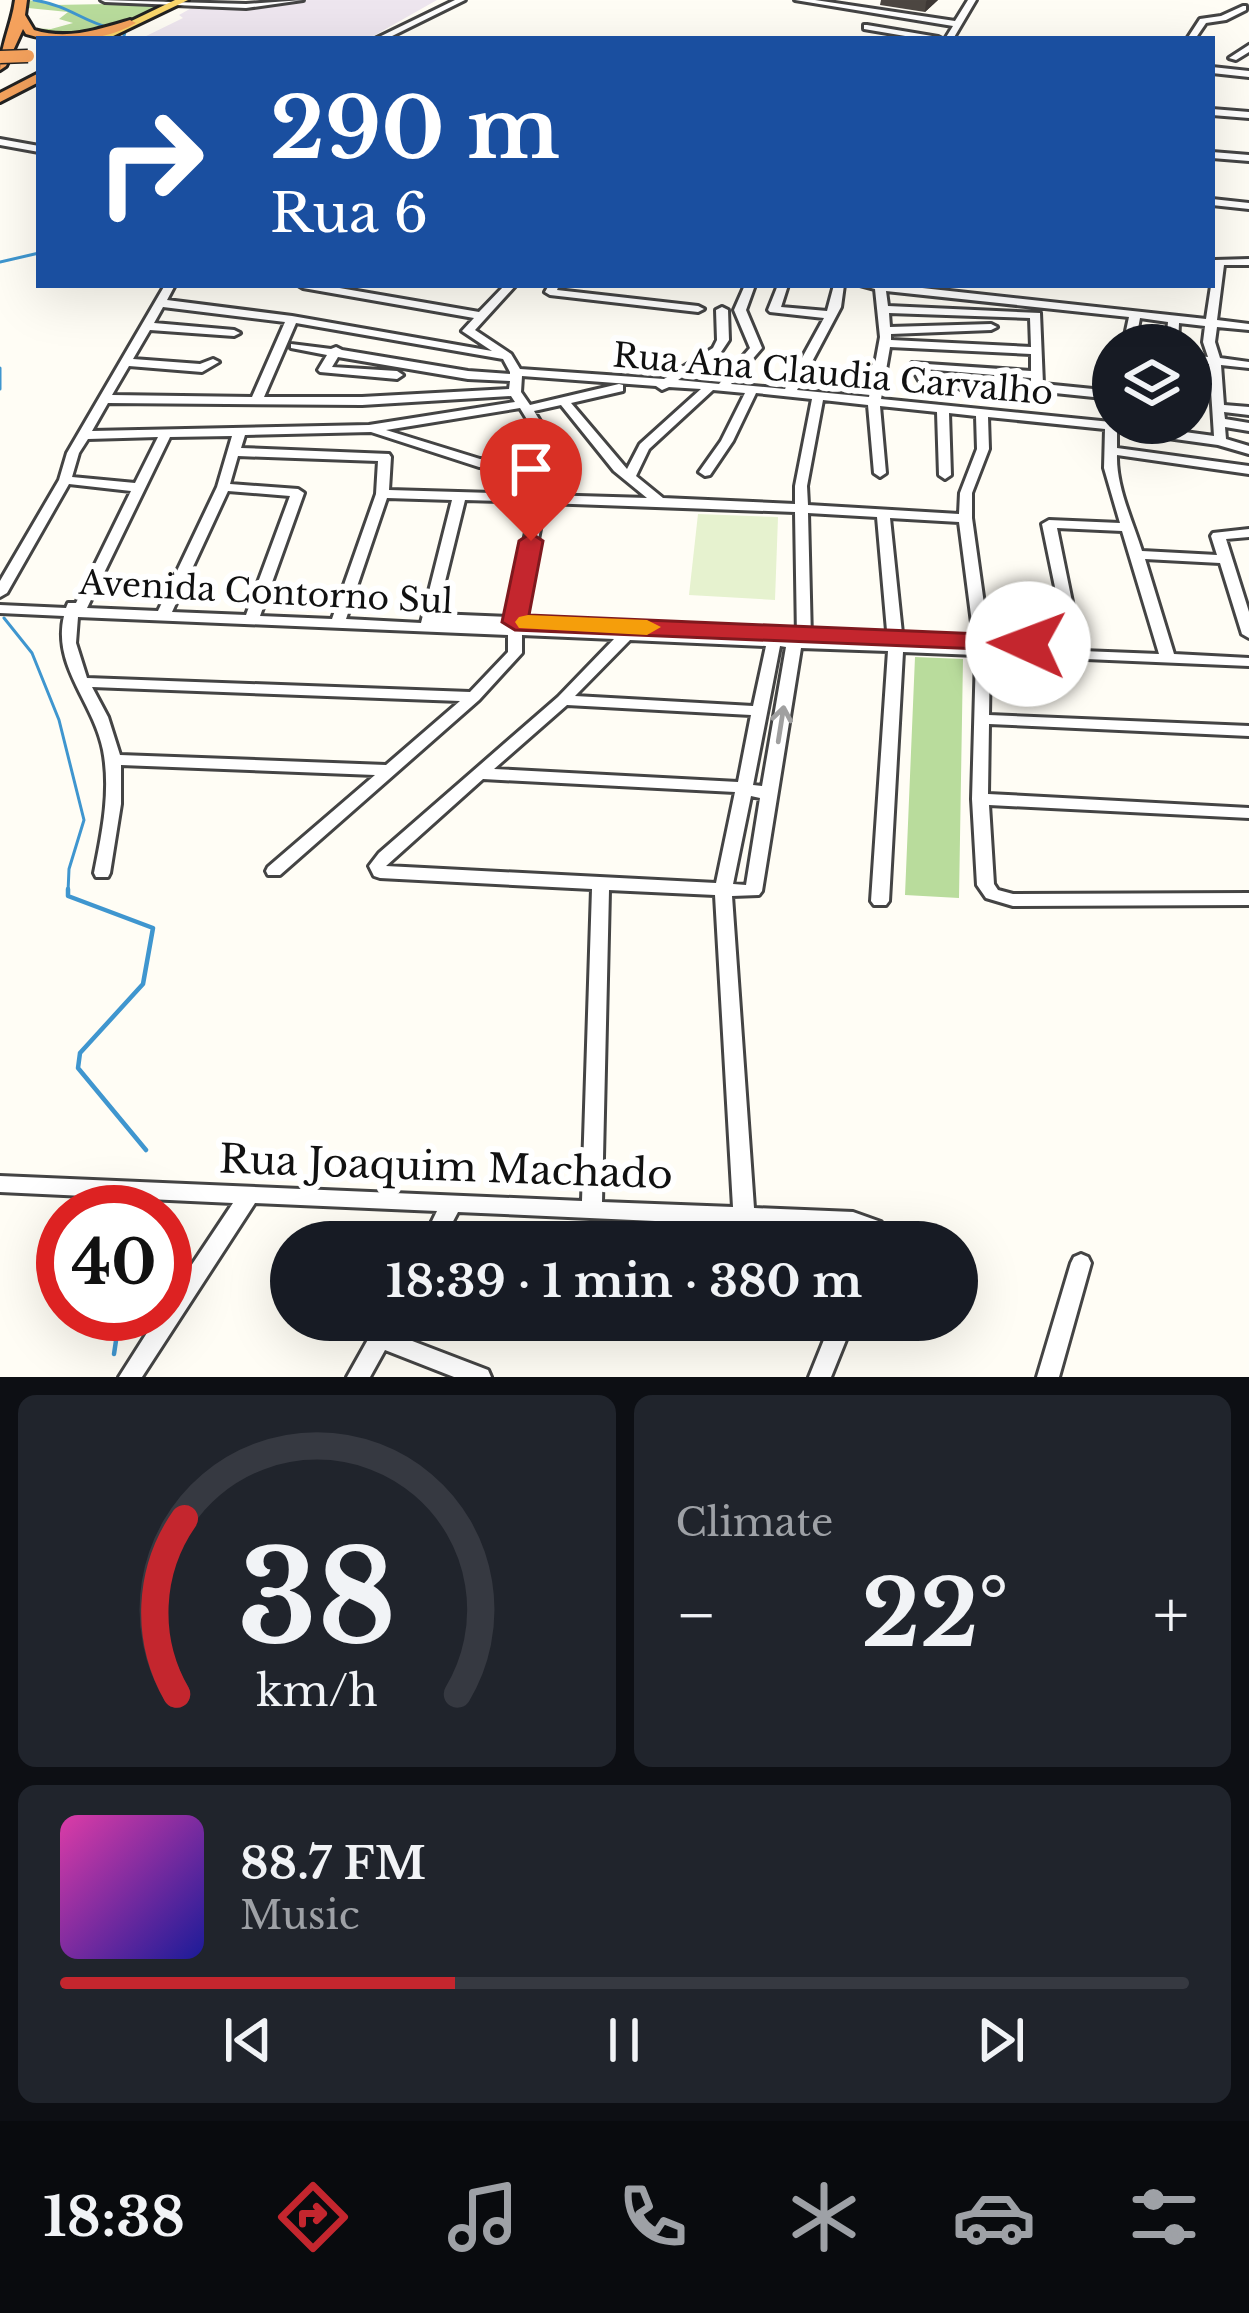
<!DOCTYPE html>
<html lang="en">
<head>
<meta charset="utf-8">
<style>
  body { margin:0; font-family:"Libre Baskerville",serif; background:#20242c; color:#f1f3f6; height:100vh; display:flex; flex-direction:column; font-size:45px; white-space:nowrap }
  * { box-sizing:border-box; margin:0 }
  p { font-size:39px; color:#9ea1a6 }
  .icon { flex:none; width:66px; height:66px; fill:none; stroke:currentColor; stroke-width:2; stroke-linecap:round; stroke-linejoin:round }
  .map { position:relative; height:1377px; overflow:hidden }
  .sheet { display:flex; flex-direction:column; gap:18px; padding:18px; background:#0d0f14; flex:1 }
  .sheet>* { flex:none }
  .guide { position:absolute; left:36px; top:36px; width:1179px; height:252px; border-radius:0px; box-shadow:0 12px 48px #0002; background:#1a4fa0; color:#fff; overflow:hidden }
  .fabs { position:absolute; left:1092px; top:324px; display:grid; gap:24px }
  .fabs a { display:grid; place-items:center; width:120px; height:120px; border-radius:50%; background:#171b24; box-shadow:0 12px 48px #0002; font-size:60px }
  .speed { position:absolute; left:36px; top:1185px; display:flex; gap:24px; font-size:60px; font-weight:700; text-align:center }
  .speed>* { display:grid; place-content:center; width:156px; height:156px; border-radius:50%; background:#171b24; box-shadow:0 12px 48px #0002; line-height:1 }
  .speed .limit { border:18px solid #d22; background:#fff; color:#111 }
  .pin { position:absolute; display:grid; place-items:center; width:102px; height:102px; color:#fff; margin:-123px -51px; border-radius:50% 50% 50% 0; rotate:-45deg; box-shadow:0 0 12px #0007 }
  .pin .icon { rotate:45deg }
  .me { position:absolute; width:132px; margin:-66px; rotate:272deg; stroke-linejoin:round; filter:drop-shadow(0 0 9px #0008) }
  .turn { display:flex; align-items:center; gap:42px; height:252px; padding:0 36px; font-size:54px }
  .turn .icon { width:156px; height:156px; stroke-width:2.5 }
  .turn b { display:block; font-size:84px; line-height:102px }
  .big { font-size:90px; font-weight:700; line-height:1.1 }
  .sheet .card { flex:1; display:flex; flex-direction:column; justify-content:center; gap:18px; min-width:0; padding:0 42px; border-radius:18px; background:#20242c }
  .sheet .dial { align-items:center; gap:0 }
  .dial svg { height:312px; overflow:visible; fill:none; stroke:#363941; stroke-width:7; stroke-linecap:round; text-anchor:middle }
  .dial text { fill:#f1f3f6; stroke:none }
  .song { display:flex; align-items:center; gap:36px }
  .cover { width:144px; height:144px; border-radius:18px; background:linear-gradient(135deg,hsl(320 70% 55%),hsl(240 70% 35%)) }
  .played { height:12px; border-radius:6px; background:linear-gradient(90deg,#c4262e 35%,#363941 35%) }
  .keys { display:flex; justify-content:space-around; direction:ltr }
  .heat { display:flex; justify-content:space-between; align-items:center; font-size:66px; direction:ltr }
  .sheet .tiles { flex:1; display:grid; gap:18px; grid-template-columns:1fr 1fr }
  .card:last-child { grid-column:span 2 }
  .trip { position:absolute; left:270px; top:1221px; width:708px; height:120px; border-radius:60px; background:#171b24; box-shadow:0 12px 48px #0002; font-weight:700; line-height:120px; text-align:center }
  .tabs { display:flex; height:192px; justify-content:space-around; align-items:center; background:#090b0e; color:#9ea1a6 }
  .tabs .icon { width:84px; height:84px }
  .tabs .selected { color:#c4262e }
  .tabs b { font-size:54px; color:#f1f3f6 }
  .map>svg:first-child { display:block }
  .industrial { fill:#eee6ef }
  .forest { fill:#b9dc9c }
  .pitch { fill:#e6f2cf }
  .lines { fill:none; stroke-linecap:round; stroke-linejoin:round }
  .stream-far1 { stroke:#3f96cf; stroke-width:3 }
  .stream { stroke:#3f96cf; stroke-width:4.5 }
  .minor-casing { stroke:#444; stroke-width:6 }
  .major-casing { stroke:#222; stroke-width:6 }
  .highway-casing { stroke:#222; stroke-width:6 }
  .minor { fill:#fff; fill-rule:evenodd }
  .major { fill:#f9d66b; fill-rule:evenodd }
  .highway { fill:#f5a25d; fill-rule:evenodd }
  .highway-bridge-casing { stroke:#222; stroke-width:15; stroke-linecap:butt }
  .highway-bridge { stroke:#f5a25d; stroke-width:12 }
  .wall { fill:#4d4742 }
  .shaded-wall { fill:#3f3936 }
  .oneway { stroke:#a0a0a0 }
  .route { fill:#c4262e; stroke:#7f191e; stroke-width:3 }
  .slow { fill:#f59e0b }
  .labels { text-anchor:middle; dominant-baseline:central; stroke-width:12; stroke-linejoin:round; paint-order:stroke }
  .street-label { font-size:33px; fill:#111; stroke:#fff }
  .near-street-label { font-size:39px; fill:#111; stroke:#fff }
</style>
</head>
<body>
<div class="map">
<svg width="1249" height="1377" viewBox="0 0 1249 1377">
  <rect width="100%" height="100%" fill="#fffdf5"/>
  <path class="industrial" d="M 308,0 L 437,0 L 368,39 L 140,39 L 183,18 L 179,15 L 195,6 L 260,6 Z"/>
  <path class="forest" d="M 29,0 L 53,5 L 163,3 C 121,25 76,49 29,28 L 51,29 L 73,23 L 59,19 L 68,12 L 28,8 Z
    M 915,657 L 963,659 L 959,898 L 905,895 Z"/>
  <path class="pitch" d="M 698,514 L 778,517 L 775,600 L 689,595 Z"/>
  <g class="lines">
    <path class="stream-far1" d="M 34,0 C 70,6 78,19 110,28
      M 123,39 L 125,32
      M 0,262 L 39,253
      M 0,368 L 0,389
      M 4,618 L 32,653 L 59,720 L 84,820 L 69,869 L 68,892"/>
    <path class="stream" d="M 68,889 L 68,896 L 153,928 L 143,984 L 80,1053 L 78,1068 L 146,1150
      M 114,1354 L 120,1314"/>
    <defs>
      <path id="minor" d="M 101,0 L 246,4 L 303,0 L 246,8 L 105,2 Z
        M 455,0 L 465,0 L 386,39 L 375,39 Z
        M 795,0 L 815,0 L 955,21 L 968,0 L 976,0 L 953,39 L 945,39 L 953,26 Z
        M 1243,6 L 1246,6 L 1246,10 L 1226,20 L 1206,23 L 1195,39 L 1187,39 L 1200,19 L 1221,16 Z
        M 867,25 L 938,37 L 942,39 L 923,39 L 864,29 L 864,25 Z
        M 1249,45 L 1249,52 L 1236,60 L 1229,58 Z
        M 1212,67 L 1249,71 L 1249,77 L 1212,73 Z
        M 1212,109 L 1249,112 L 1249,118 L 1212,115 Z
        M 0,139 L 39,146 L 39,152 L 0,145 Z
        M 1212,152 L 1249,155 L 1249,161 L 1212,158 Z
        M 1212,199 L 1249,203 L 1249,209 L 1212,205 Z
        M 1249,259 L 1249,265 L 1224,265 L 1217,320 L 1249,324 L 1249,330 L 1217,327 L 1215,342 L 1220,358 L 1249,362 L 1249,368 L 1221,365 L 1224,405 L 1249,407 L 1249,415 L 1224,412 L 1225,419 L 1249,423 L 1249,431 L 1225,427 L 1226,439 L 1249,446 L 1249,454 L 1218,445 L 1117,431 L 1117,448 L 1249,466 L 1249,474 L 1117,455 C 1116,487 1133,522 1142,551 L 1217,555 L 1211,536 L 1213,533 L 1249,529 L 1249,537 L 1226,539 L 1249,612 L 1249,638 L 1242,634 L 1220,563 L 1145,559 L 1174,654 L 1249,658 L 1249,666 L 990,655 L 989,715 L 1249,726 L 1249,736 L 989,724 L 988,794 L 1249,808 L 1249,818 L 989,805 L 994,884 L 998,890 L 1013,894 L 1249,893 L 1249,905 L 1013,906 L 986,898 L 977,885 L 972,799 L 976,655 L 903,652 L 889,901 L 886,905 L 874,905 L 871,901 L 888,651 L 801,648 L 762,891 L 759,895 L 732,896 L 754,1208 L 853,1212 L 881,1222 L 885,1242 L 865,1242 L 864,1233 L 853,1230 L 458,1212 L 442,1242 L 422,1242 L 437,1211 L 255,1203 L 142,1377 L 119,1377 L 159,1314 L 165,1314 L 165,1305 L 233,1203 L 0,1192 L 0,1176 L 582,1201 L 592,889 L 380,878 L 374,876 L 369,866 L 379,853 L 558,697 L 614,639 L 522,635 L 522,653 L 479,700 L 280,875 L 268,875 L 266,871 L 268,867 L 375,775 L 121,765 L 121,804 L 110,873 L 108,877 L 96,877 L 94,873 C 102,833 111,791 103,750 C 94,703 52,666 64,616 L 0,613 L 0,605 L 66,608 L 68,603 L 76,603 L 131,491 L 69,484 L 7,593 L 0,597 L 0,581 L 59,480 L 67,453 L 165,285 L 175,285 L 167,300 L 292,316 L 492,351 L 462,331 L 474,318 L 303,288 L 298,285 L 322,285 L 479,312 L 505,285 L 516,285 L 475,330 L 511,354 L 520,369 L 664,379 L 713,348 L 717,340 L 716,310 L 722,307 L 728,310 L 729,340 L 721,352 L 678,380 L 719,384 L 750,348 L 734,310 L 745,285 L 755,285 L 746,310 L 762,348 L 731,384 L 785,389 L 824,318 L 770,312 L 768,310 L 778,285 L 788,285 L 781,307 L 827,311 L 834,285 L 844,285 L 841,307 L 797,390 L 869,397 L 880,337 L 875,289 L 860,285 L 895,285 L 1206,319 L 1215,260 ZM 886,291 L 1129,317 L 1123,345 L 1135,345 L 1140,318 L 1168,322 L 1166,345 L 1178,345 L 1179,323 L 1205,326 L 1203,342 L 1208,357 L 1191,355 L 1191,361 L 1209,364 L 1210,383 L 1191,381 L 1191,389 L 1211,390 L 1214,436 L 1111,422 L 881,399 L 890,347 L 1031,354 L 1031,371 L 912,363 L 910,365 L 923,387 L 927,388 L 1026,390 L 1113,399 L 1113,391 L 1043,384 L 1040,313 L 888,306 ZM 163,307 L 285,322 L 252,397 L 112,395 L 129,366 L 202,372 L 219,362 L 213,359 L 200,364 L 133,359 L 150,330 L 234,336 L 240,333 L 234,330 L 154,323 ZM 889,313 L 1030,318 L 1031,347 L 891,340 L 891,334 L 991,330 L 997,327 L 991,324 L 890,327 ZM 296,323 L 503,359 L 510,372 L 510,374 L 468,371 L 342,350 L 336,347 L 331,349 L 291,344 L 291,348 L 327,355 L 318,370 L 320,372 L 397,379 L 403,375 L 397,371 L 332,367 L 338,357 L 468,379 L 510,381 L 509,389 L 362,397 L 264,397 ZM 924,369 L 1031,378 L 1031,383 L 931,381 ZM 522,376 L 656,386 L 662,390 L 669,387 L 701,389 L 640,444 L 627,469 L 571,403 L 623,391 L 623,385 L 619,384 L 530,405 L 521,392 ZM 713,390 L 745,393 L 721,441 L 699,472 L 705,476 L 710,475 L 733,441 L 756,393 L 812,399 L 795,486 L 795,504 L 663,498 L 636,476 L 649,449 ZM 511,396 L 515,402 L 369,425 L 92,431 L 108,403 L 362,405 ZM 823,400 L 868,405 L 874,473 L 880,477 L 886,473 L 880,406 L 937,412 L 939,475 L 945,479 L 951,475 L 949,413 L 976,416 L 977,449 L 960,493 L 959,514 L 808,505 L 807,486 ZM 561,405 L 614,471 L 647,498 L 544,495 L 536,466 L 540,421 L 534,411 ZM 520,408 L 528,421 L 524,462 L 480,459 L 386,430 ZM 988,417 L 1105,429 L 1104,468 L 1120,523 L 1049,520 L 1042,524 L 1068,650 L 990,647 L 972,518 L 972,493 L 989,449 ZM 371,432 L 479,467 L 525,469 L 531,494 L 389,490 L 391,457 L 389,454 L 241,448 L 245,435 ZM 232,436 L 217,487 L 158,611 L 87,608 L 170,437 ZM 158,437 L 135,483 L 72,477 L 79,453 L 88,439 ZM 238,456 L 378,461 L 376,494 L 332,619 L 260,616 L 304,493 L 298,489 L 230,484 ZM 228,491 L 290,496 L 246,615 L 172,612 ZM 387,498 L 452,500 L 421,623 L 346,619 ZM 465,500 L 532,502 L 509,617 L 437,614 ZM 545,503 L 795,512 L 797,638 L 522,627 L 593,629 L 600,625 L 593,621 L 523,618 ZM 808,513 L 877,517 L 888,642 L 811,639 ZM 890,518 L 959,522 L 975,646 L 903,643 ZM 1057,528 L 1122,531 L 1159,654 L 1082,651 ZM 78,617 L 508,635 L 508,652 L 470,692 L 87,678 L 76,643 ZM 630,640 L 766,646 L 753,706 L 575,696 ZM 780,646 L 786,647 L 762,786 L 753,785 ZM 92,687 L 460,701 L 386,765 L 120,755 L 108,717 ZM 567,705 L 751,715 L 738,782 L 494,769 ZM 483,779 L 735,792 L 716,883 L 386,866 ZM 751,796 L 760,798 L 746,885 L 733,884 ZM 609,890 L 715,895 L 733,1207 L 602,1202 Z
        M 549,285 L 559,285 L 557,290 L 698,306 L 704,309 L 698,312 L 550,295 L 545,292 Z
        M 1081,1254 L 1088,1257 L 1091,1263 L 1059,1377 L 1037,1377 L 1071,1263 L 1074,1257 Z
        M 379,1320 L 401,1320 L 394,1334 L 488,1370 L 491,1377 L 454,1377 L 385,1350 L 370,1377 L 347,1377 Z
        M 832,1320 L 854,1320 L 831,1377 L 809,1377 Z"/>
      <path id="major" d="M 175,0 L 188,0 L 107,39 L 94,39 Z"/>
      <path id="highway" d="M 15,0 L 27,0 L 25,15 L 34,30 C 68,40 97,30 130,20 L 136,23 C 105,41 61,45 26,34 L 23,29 L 6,66 L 0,70 C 0,46 12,24 15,0 Z
        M 39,73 L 39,82 L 0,102 L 0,93 Z"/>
    </defs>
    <use href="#minor" class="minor-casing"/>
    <use href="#major" class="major-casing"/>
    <use href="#highway" class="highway-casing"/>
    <use href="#minor" class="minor"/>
    <use href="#major" class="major"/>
    <use href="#highway" class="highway"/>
    <defs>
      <path id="highway-bridge" d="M 0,57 L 28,56"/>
    </defs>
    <use href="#highway-bridge" class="highway-bridge-casing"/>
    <use href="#highway-bridge" class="highway-bridge"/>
  </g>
  <path class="wall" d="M 881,0 L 938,0 L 925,12 L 880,5 Z"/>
  <path class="shaded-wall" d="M 927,0 L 938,0 L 925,12 L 926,2 Z"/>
  <defs><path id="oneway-shaft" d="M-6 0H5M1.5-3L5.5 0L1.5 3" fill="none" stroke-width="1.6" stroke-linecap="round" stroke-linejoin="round" transform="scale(3)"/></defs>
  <use class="oneway" href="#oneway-shaft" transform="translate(781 724) rotate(-81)"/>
  <path class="route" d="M 531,533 L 543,541 L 529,615 L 1028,636 L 1041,644 L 1028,651 L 515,630 L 502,622 L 519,541 Z"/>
  <path class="slow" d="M 528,615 L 647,620 L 661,627 L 647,635 L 519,628 L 515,622 L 519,617 Z"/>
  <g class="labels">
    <g class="street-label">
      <text transform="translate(833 374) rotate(5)">Rua Ana Claudia Carvalho</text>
      <text transform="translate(266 592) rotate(3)">Avenida Contorno Sul</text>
    </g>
    <g class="near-street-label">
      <text transform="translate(446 1167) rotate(2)">Rua Joaquim Machado</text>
    </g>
  </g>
</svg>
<div class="fabs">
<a><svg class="icon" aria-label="layers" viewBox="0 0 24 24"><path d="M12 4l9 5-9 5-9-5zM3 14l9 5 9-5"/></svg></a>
</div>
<div class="speed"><div class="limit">40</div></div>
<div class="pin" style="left:531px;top:541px;background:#d93025"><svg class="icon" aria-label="arrive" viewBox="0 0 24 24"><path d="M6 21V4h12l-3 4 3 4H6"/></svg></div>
<svg class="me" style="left:1028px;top:644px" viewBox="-20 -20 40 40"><circle r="19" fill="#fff"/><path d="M0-13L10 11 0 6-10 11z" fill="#c4262e"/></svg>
<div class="trip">18:39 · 1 min · 380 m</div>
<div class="guide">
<div class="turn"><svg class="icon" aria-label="right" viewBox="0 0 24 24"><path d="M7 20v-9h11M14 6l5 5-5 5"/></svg><div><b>290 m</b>Rua 6</div></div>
</div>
</div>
<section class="sheet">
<div class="tiles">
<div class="card dial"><svg viewBox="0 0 100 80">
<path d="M14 69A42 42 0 1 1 86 69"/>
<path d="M14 69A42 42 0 0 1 16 24" stroke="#c4262e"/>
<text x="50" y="56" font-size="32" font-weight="700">38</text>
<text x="50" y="72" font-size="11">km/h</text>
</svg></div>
<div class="card"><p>Climate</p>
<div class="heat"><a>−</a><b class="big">22°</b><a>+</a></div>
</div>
<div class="card">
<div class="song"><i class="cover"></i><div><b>88.7 FM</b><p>Music</p></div></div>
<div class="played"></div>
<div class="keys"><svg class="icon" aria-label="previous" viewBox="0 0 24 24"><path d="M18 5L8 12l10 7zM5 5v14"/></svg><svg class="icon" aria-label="pause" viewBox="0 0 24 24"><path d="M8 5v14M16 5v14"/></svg><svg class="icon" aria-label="next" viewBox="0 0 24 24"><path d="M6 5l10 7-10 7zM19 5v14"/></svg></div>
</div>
</div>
</section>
<nav class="tabs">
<b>18:38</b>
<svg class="icon selected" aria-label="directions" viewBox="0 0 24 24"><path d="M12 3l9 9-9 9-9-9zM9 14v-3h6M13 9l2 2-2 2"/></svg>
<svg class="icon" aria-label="music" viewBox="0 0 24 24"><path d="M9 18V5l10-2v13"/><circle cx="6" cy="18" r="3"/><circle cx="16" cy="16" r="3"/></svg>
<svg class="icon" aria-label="phone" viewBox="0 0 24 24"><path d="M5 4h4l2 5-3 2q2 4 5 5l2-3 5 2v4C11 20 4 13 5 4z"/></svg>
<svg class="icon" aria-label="climate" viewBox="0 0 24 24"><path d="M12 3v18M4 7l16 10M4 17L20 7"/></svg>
<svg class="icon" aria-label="car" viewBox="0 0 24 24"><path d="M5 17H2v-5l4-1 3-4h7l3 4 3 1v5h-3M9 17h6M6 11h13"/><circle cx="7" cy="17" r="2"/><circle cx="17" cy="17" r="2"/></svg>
<svg class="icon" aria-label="filters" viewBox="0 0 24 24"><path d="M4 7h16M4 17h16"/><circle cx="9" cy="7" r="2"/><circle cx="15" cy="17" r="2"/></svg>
</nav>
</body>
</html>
